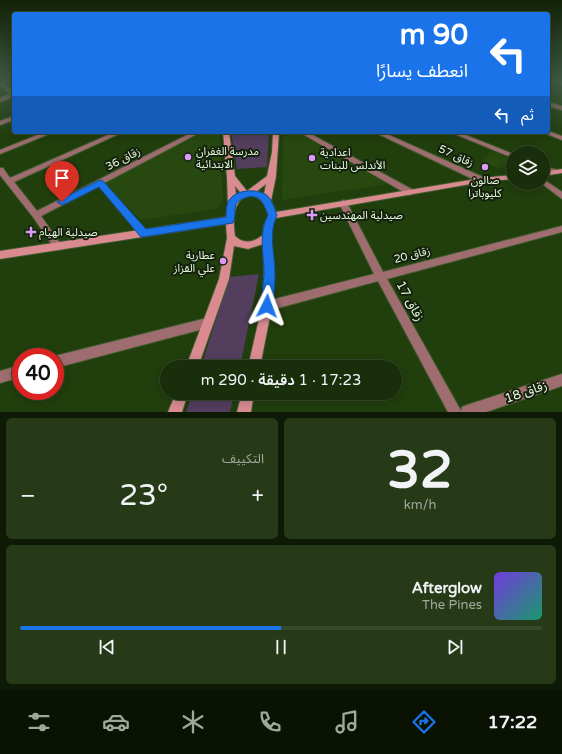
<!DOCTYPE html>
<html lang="ar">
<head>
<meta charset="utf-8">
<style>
  body { margin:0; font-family:"Varela Round","Noto Sans Arabic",sans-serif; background:#263a18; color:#f1f3f6; direction:rtl; height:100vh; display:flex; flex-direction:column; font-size:15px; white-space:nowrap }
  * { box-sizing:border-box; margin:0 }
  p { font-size:13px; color:#9fa89c }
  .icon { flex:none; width:22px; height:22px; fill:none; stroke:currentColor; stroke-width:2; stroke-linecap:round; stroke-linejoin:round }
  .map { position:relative; height:412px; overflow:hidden; direction:ltr }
  .sheet { display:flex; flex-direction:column; gap:6px; padding:6px; background:#0e1906; flex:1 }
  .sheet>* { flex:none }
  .banner { position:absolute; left:12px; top:12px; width:538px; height:122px; border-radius:4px; box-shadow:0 2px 10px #0003,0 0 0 1px #374a2b; direction:rtl; background:#1a73e8; color:#fff; overflow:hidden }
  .buttons { position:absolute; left:506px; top:146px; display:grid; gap:8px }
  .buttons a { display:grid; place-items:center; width:44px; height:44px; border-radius:50%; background:#192e0a; box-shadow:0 2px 10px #0003,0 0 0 1px #374a2b; font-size:20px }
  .speed { position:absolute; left:12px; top:348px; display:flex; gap:8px; font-size:20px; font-weight:700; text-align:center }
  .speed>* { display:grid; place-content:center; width:52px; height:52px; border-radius:50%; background:#192e0a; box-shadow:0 2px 10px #0003,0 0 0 1px #374a2b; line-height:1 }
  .speed .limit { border:6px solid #d22; background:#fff; color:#111 }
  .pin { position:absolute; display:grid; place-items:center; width:34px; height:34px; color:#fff; margin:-41px -17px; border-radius:50% 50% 50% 0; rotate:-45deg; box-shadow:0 0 4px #0007 }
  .pin .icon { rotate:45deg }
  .me { position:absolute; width:44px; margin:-22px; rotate:3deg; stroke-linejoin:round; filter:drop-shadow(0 0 3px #0008) }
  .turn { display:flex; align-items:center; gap:14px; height:84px; padding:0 16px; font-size:18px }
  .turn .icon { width:52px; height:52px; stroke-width:2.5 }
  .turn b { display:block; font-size:28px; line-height:34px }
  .then { display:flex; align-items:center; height:38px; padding:0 16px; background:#0003; gap:8px; font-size:15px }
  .big { font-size:30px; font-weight:600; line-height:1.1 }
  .sheet .widget { flex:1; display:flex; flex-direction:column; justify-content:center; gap:6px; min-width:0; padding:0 14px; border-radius:6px; background:#263a18 }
  .sheet .dial { align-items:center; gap:0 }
  .dial b { font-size:52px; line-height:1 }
  .song { display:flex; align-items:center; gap:12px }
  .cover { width:48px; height:48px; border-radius:6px; background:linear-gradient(135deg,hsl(260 70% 55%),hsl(160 70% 35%)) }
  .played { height:4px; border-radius:2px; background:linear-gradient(90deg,#1a73e8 50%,#374a2b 50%) }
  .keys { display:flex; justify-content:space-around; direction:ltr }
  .heat { display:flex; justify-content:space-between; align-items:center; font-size:22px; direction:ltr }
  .sheet .tiles { flex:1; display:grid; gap:6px; grid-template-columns:1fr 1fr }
  .widget:last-child { grid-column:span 2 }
  .trip { position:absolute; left:160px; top:360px; width:242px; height:40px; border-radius:20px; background:#192e0a; box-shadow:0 2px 10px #0003,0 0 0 1px #374a2b; font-weight:600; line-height:40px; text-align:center; direction:rtl }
  .tab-bar { display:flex; height:64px; justify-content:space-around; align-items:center; background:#0a1204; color:#9fa89c }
  .tab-bar .icon { width:28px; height:28px }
  .tab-bar .on { color:#1a73e8 }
  .tab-bar b { font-size:18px; color:#f1f3f6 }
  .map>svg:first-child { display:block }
  .built { fill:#274910 }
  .green { fill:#533e5d }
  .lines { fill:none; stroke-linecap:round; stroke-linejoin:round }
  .street-casing { stroke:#405c2e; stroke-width:2 }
  .secondary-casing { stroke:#405c2e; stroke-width:2 }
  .street { fill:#9f6d70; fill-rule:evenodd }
  .secondary { fill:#d98b90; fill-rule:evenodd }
  .route { fill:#1a73e8; stroke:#114b97 }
  .poi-dot { fill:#da9af6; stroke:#14210d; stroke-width:1.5 }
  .labels { text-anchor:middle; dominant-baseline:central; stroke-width:4; stroke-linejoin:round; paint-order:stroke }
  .poi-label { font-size:11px; fill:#e5f8dc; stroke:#14210d; text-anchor:start }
  .street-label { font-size:11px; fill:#e5f8dc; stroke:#14210d }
  .near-street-label { font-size:13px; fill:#e5f8dc; stroke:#14210d }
</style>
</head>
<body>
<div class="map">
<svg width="562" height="412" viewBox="0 0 562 412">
  <rect width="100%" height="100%" fill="#213e0d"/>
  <path class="built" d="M 204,132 L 220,132 L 223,202 L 216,209 L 141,220 L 104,183 Z
    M 283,132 L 296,132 L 388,184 L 282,200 Z
    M 491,151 L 513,160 L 513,166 L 498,168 L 482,161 Z"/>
  <path class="green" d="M 231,132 L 269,132 L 267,167 L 237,169 Z
    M 259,274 L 240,367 L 201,367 L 229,277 Z
    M 193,393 L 234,393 L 230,412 L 186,412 Z"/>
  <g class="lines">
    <defs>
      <path id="street" d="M 0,81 L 14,92 L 14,97 L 0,102 L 0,98 L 10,94 L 0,85 Z
        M 548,102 L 562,106 L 562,110 L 548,106 Z
        M 14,116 L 14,120 L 0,125 L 0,121 Z
        M 548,131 L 562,136 L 562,140 L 542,132 L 548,132 Z
        M 45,132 L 54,132 L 0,154 L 0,150 Z
        M 115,132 L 123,132 L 14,182 L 37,211 L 193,132 L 201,132 L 104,183 L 146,231 L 147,233 L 146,235 L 140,235 L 99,186 L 41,216 L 62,246 L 61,249 L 58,250 L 55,249 L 33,217 L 0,175 L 0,168 L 3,168 L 10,178 Z
        M 299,132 L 307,132 L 413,190 L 414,192 L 410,195 L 407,194 Z
        M 374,132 L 382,132 L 485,178 L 486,180 L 485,182 L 479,182 Z
        M 450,132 L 458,132 L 513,154 L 513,158 Z
        M 543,166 L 557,170 L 558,172 L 554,174 L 543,171 Z
        M 543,179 L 562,192 L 562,199 L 541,183 L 543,183 Z
        M 343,200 L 347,203 L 383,272 L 562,226 L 562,232 L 387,279 L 461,411 L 462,407 L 467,405 L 562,374 L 562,386 L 486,412 L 448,412 L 378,281 L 267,311 L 263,309 L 262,306 L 263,303 L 267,301 L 374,274 L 339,203 Z
        M 207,318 L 211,319 L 212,323 L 211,327 L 207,328 L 55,368 L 55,357 L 53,357 L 55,356 Z
        M 21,365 L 21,377 L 0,383 L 0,371 Z"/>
      <path id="secondary" d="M 551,81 L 562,82 L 562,84 L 551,82 Z
        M 223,132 L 229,132 L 235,176 L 247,191 L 267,176 L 272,152 L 273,132 L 279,132 L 276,176 L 271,201 L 276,212 L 482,178 L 513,175 L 513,179 L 482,182 L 276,218 L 272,225 L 271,236 L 274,273 L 272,306 L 260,367 L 248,367 L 262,306 L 264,273 L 263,244 L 248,249 L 234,246 L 229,279 L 198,367 L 186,367 L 219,279 L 227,238 L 226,224 L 0,259 L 0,251 L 226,217 L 228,205 L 227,177 ZM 266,184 L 264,194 L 257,191 ZM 235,186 L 240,192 L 236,195 ZM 249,196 C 261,195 265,205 269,215 L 264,225 L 263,235 C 254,242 244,245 235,236 C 233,222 232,199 249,196 Z
        M 562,169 L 562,173 L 543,176 L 543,172 Z
        M 176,393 L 188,393 L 182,412 L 168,412 Z
        M 242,393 L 254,393 L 251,412 L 237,412 Z"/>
    </defs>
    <use href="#street" class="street-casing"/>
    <use href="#secondary" class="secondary-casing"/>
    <use href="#street" class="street"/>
    <use href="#secondary" class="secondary"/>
  </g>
  <linearGradient id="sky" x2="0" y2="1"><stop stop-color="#122207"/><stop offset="0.59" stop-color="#3d5840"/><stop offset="1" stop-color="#3d5840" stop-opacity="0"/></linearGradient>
  <rect width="562" height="138" fill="url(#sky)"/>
  <path class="route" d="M 100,180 L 103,181 L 146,229 L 226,217 C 226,213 226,209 227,205 C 231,190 253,188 265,194 C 272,198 274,208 277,215 C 268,235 275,253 275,274 C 275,285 274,295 273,306 L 272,310 L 267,312 L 263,310 L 261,306 C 262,295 263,285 264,274 C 264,253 258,235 268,215 C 263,202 260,193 244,198 C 241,200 238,201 236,204 C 234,210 236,217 233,223 L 143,237 L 140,236 L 99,187 L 65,204 L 62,205 L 57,202 L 59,200 Z"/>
  <g class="poi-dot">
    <circle cx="188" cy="157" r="4"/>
    <circle cx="312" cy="158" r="4"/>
    <circle cx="485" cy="167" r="4"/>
    <path d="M310 209h4v4h4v4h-4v4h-4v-4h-4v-4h4z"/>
    <path d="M29 226h4v4h4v4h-4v4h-4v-4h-4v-4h4z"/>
    <circle cx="223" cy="261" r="4"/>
  </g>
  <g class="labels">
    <g class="poi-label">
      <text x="196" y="151">مدرسة الغفران<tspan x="196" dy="13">الابتدائية</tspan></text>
      <text x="320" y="152">اعدادية<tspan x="320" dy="13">الأندلس للبنات</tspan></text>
      <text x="485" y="180" text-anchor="middle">صالون<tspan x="485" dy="13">كليوباترا</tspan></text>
      <text x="320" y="215">صيدلية المهندسين</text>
      <text x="39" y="232">صيدلية الهيام</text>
      <text x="215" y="255" text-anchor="end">عطارية<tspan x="215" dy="13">علي القزاز</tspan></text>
    </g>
    <g class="street-label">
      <text transform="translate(456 156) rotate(25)">زقاق 57</text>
      <text transform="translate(123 159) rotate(-27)">زقاق 36</text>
      <text transform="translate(412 255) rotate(-14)">زقاق 20</text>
    </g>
    <g class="near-street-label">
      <text transform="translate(410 301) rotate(61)">زقاق 17</text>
      <text transform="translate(526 392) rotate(-19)">زقاق 18</text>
    </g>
  </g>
</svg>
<div class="buttons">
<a><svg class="icon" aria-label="layers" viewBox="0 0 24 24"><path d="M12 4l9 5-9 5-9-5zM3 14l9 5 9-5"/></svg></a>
</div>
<div class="speed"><div class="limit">40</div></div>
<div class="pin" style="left:62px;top:202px;background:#d93025"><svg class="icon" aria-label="arrive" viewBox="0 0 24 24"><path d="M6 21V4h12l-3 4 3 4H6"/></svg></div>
<svg class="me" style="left:267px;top:306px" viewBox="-20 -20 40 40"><path d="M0-17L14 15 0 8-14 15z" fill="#1a73e8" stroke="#fff" stroke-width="4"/></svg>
<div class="trip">17:23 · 1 دقيقة · 290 m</div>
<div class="banner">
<div class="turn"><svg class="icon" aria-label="left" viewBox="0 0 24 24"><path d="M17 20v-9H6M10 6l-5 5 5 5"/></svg><div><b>90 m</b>انعطف يسارًا</div></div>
<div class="then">ثم<svg class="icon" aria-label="left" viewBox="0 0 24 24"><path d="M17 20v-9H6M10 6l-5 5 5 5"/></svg></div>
</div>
</div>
<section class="sheet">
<div class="tiles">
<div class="widget dial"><b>32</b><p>km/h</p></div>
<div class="widget"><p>التكييف</p>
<div class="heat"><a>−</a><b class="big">23°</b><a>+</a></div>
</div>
<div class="widget">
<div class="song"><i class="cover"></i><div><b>Afterglow</b><p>The Pines</p></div></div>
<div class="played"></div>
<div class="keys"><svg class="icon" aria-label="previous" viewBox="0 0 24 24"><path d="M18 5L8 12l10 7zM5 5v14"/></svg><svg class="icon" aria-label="pause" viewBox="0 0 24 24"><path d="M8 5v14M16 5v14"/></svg><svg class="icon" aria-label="next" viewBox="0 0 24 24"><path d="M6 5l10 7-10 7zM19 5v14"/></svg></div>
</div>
</div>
</section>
<nav class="tab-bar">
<b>17:22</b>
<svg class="icon on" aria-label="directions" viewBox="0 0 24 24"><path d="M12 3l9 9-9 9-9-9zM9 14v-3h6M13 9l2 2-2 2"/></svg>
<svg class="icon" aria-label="music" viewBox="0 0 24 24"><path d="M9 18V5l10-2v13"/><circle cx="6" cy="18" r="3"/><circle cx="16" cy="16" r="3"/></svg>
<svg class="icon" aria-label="phone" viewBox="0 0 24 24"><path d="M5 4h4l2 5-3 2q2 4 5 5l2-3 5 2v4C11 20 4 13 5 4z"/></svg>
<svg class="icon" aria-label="climate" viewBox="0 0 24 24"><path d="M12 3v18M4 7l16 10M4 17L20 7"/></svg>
<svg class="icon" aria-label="car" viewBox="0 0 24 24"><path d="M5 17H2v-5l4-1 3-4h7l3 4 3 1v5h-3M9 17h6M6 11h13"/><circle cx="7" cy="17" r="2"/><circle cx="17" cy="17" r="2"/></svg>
<svg class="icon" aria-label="filters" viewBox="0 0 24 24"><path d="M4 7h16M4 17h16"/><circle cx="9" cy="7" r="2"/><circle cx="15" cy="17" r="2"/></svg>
</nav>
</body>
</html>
